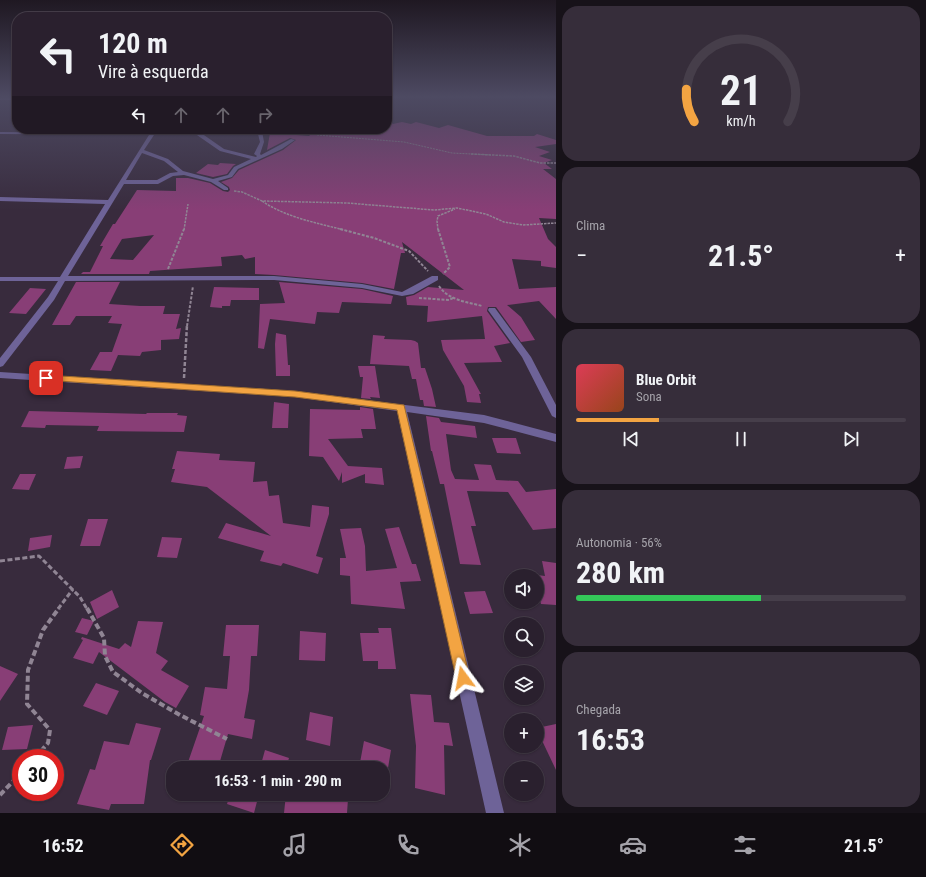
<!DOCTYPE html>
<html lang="pt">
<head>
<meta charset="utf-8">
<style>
  body { margin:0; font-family:"Roboto Condensed",sans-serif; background:#362d3a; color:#f1f3f6; height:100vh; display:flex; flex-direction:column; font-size:15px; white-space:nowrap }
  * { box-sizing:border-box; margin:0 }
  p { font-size:13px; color:#a5a3aa }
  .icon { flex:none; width:22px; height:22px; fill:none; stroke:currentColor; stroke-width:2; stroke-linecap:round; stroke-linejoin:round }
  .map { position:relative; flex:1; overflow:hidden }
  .side { display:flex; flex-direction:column; gap:6px; padding:6px; background:#171219; width:370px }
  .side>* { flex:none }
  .guide { position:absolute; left:12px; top:12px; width:380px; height:122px; border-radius:16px; box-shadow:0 1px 3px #0004,0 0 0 1px #463e4a; background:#2a202e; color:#f1f3f6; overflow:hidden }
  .controls { position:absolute; left:504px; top:569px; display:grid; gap:8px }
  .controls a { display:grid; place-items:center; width:40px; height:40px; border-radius:50%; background:#2a202e; box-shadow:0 1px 3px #0004,0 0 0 1px #463e4a; font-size:20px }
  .speed { position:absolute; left:12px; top:749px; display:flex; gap:8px; font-size:20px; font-weight:700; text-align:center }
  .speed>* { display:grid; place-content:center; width:52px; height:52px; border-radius:50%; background:#2a202e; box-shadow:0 1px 3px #0004,0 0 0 1px #463e4a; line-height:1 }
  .speed .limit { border:6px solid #d22; background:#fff; color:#111 }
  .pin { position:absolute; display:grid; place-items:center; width:34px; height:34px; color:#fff; margin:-17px; border-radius:8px; box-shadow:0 2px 6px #0006 }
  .me { position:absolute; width:44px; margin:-22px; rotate:347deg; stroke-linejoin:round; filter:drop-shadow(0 0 3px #0008) }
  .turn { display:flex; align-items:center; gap:14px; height:84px; padding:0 20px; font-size:18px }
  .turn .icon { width:52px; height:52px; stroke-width:2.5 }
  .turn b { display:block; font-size:28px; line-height:34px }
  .lanes { display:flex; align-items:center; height:38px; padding:0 20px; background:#0003; justify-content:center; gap:20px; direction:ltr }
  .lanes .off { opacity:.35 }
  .big { font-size:30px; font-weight:700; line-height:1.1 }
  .side .card { flex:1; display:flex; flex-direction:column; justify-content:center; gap:6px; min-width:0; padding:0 14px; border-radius:16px; background:#362d3a }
  .side .dial { align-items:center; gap:0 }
  .dial svg { height:104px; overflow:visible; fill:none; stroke:#463e4a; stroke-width:7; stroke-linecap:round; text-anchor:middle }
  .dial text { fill:#f1f3f6; stroke:none }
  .song { display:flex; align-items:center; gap:12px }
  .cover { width:48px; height:48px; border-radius:6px; background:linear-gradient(135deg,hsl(350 70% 55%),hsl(20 70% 35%)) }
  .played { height:4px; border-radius:2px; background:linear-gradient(90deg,#f3a442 25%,#463e4a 25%) }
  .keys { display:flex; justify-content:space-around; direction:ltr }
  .heat { display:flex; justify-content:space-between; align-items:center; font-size:22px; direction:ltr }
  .charge { height:6px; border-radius:3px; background:linear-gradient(90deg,#34c759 56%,#463e4a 0) }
  .trip { position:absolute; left:166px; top:761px; width:224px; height:40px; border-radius:16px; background:#2a202e; box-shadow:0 1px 3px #0004,0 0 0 1px #463e4a; font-weight:700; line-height:40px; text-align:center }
  .tabs { display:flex; height:64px; justify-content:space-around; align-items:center; background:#110d12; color:#a5a3aa }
  .tabs .icon { width:28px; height:28px }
  .tabs .active { color:#f3a442 }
  .tabs b { font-size:18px; color:#f1f3f6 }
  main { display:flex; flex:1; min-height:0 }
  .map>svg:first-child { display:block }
  .building { fill:#883e76; fill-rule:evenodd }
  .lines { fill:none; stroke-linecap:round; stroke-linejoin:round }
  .path-far5 { stroke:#908594; stroke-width:1; stroke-dasharray:2 1; stroke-linecap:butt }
  .path-far4 { stroke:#908594; stroke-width:1.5; stroke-dasharray:2.5 1; stroke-linecap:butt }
  .path-far3 { stroke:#908594; stroke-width:2; stroke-dasharray:3 1.5; stroke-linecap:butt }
  .path-far2 { stroke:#908594; stroke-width:2.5; stroke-dasharray:4 2; stroke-linecap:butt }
  .path-far1 { stroke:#908594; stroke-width:3; stroke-dasharray:5 2.5; stroke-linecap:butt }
  .path { stroke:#908594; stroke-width:4; stroke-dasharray:6 3; stroke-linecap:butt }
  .street { fill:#6e6398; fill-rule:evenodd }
  .route { fill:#f3a442; stroke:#9e6b2b }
</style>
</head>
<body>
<main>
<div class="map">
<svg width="556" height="813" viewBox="0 0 556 813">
  <rect width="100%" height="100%" fill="#382b3d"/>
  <path class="building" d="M 387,120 L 393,124 L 402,122 L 411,124 L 416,122 L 439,128 L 448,125 L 487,136 L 534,136 L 537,134 L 556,140 L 556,144 L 535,147 L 550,152 L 539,156 L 552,160 L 544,163 L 552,169 L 543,169 L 556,179 L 556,219 L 539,218 L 548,239 L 556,247 L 556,268 L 541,266 L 541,261 L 512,259 L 519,289 L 556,287 L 556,319 L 539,301 L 507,305 L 521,317 L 535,340 L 521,342 L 496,307 L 488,307 L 487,311 L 510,343 L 494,346 L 502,362 L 464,363 L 481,394 L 479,394 L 481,403 L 467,402 L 464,386 L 443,350 L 441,340 L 485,339 L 482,316 L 427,322 L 428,306 L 407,305 L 406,297 L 414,295 L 428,287 L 464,290 L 402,242 L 405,253 L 401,253 L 394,289 L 362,283 L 274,275 L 255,274 L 255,257 L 245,259 L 242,255 L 221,257 L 222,266 L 150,271 L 149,274 L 81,274 L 83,272 L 90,272 L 103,246 L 100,246 L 113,224 L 115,224 L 137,190 L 176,191 L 176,178 L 188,178 L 210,183 L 223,191 L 228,192 L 230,190 L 229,187 L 221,182 L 232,178 L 239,170 L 283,150 L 296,140 L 290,138 L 267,150 L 270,133 L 309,136 L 312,133 L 284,129 L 387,129 ZM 154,235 L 133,260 L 110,259 L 122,239 Z
    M 220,163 L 236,164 L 233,166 L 227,174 L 213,177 L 196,173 L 208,164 L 218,165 Z
    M 76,282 L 120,282 L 109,304 L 140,306 L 165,306 L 163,314 L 180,314 L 176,329 L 181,328 L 179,339 L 161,340 L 161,350 L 142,352 L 140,356 L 118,355 L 111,371 L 90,370 L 100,352 L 112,352 L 122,324 L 108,323 L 112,316 L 76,316 L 70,325 L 52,325 Z
    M 279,282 L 362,289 L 393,296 L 391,304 L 342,302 L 339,313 L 317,312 L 315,324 L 270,319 L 264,349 L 258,348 L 260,304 L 285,303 Z
    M 214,287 L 259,288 L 259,300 L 231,300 L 230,306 L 222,306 L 222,308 L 210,307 Z
    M 30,288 L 46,289 L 26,314 L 9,313 Z
    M 276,333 L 286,335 L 288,365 L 290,365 L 290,376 L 276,376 L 275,344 Z
    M 373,335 L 385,336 L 384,339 L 411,340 L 415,341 L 418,343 L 421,368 L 425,368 L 432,389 L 436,407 L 424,406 L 423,400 L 420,400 L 416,379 L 412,379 L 409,366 L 370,364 Z
    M 358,366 L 375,366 L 380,398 L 370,397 L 371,399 L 361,398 L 363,377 L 360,377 Z
    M 274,402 L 289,404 L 288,428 L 272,428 Z
    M 360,407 L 373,409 L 376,429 L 361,429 L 363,438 L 328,439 L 348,466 L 382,468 L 384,485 L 365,483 L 365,474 L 342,483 L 342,472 L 339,481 L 323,457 L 309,456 L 310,409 L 360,410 Z
    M 29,411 L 146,414 L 147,413 L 178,413 L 177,415 L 187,416 L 184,432 L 97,431 L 99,426 L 46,425 L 45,428 L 21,427 Z
    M 426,416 L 439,418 L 441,422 L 475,426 L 477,438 L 446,434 L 451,470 L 455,479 L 479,480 L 474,464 L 491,465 L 496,480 L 518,481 L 526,492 L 556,489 L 556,528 L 533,530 L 508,492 L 467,491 L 476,526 L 471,526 L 481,565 L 460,564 L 444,484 L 440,484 L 432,451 L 431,451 Z
    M 492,438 L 516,438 L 521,454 L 497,453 Z
    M 177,451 L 220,454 L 219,460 L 255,462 L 253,482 L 267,481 L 269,496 L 279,495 L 283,523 L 310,527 L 312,505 L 329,507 L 329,514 L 316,556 L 323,558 L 318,574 L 283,563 L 281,566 L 260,561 L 264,551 L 218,538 L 226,523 L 271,536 L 207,487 L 171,482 L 175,469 L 172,469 Z
    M 83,456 L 80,468 L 64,469 L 67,457 Z
    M 20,474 L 36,474 L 29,490 L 12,489 Z
    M 88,519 L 108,519 L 100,546 L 80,546 Z
    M 399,527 L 412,564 L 416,564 L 421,581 L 400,582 L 405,609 L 351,604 L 350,576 L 340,575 L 340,558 L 346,558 L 340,529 L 361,528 L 365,546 L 366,571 L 397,568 L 385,529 Z
    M 52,535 L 50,547 L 28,551 L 30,538 Z
    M 162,537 L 182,538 L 177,558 L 157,557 Z
    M 542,561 L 556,563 L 556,605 L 541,604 L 537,588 L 537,575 L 545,576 Z
    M 112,590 L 119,607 L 97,619 L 90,602 Z
    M 485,591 L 493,613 L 470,614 L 464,592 Z
    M 82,618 L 94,621 L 87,635 L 75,632 Z
    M 138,621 L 163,622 L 156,653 L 168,661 L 161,670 L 189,686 L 176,708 L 165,702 L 99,652 L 93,664 L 73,658 L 83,640 L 81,639 L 82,637 L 119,649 L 125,643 L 131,647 Z
    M 226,625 L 259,625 L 257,656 L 251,656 L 249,690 L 244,718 L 255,720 L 252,739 L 228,734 L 218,768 L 186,768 L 204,716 L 200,715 L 205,687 L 227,689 L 230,656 L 223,656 Z
    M 378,628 L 391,628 L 396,669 L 378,669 L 378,661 L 363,661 L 360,633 L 379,633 Z
    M 300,631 L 326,633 L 325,661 L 299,660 Z
    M 0,666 L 18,674 L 0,701 Z
    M 96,683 L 119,691 L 107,715 L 83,706 Z
    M 410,694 L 431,695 L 434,722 L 449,723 L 453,746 L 444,745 L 445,795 L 415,788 L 416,746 Z
    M 310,712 L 333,717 L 330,746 L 306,740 Z
    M 136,723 L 161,728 L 151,760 L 150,760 L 144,804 L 111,804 L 109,810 L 77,804 L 90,769 L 95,770 L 104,741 L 129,745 Z
    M 556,724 L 556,770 L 537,730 L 537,728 Z
    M 33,725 L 27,749 L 2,750 L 8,727 Z
    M 364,741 L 391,750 L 388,768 L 359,768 Z
    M 265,750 L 289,758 L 286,768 L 260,768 Z
    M 230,794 L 259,794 L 254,813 L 227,804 Z
    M 286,794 L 316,794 L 348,799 L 347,813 L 284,813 Z"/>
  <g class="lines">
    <path class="path-far5" d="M 317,135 L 404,142 L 452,153 L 491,155"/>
    <path class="path-far4" d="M 471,154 L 514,156 L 540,163 L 556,163
      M 234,191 L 242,192 L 262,201 L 347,203 L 434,210 L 457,208 L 486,214 L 504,222 L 523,225 L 556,223
      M 262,201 C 285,217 317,223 344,230
      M 184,230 L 188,204
      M 438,230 L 437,221 L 438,216 L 455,209"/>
    <path class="path-far3" d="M 340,229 L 374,238 L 409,251 L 428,271
      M 438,229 L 450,267 L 443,274
      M 168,269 L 184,229
      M 439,286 C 448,300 467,302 482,306
      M 419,298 L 449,300 L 453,298
      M 187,326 L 193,286"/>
    <path class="path-far2" d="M 184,378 L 187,325"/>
    <path class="path-far1" d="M 0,561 L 39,556 L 80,597 L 87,609
      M 58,609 L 73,589"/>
    <path class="path" d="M 87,608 L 104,638 L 105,656 L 113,672 L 142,693 L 180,715 L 227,739
      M 35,758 L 48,743 L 50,730 L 27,704 L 28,670 L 43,630 L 59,608
      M 0,795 L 21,773"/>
    <path class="street" d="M 0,98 L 17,98 L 17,100 L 0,100 Z
      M 229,129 L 273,129 L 311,134 L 309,135 L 262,131 L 264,142 L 260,154 L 261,155 L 291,139 L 295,140 L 282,149 L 238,169 L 232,177 L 218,181 L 228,188 L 228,190 L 224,190 L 211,182 L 184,175 L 173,176 L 158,184 L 124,184 L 68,276 L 274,276 L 362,284 L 402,292 L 432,276 L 438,276 L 438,280 L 413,294 L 402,296 L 362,288 L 274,280 L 65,281 L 54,300 L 3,366 L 0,367 L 0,358 L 48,297 L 58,281 L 0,281 L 0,277 L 60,277 L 105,204 L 0,201 L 0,197 L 108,200 L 149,135 L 0,134 L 0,132 L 151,133 L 154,130 L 156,131 L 155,132 ZM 257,130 L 260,142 L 254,154 L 257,156 L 256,157 L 224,149 L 201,133 ZM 194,133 L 220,151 L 251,159 L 234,167 L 228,175 L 213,179 L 183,171 L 168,159 L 144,150 L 154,135 ZM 142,153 L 164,161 L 178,172 L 170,173 L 157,180 L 126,180 Z
      M 489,308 L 495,308 L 531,357 L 556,405 L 556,418 L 552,416 L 522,357 L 488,310 Z
      M 0,372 L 295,391 L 484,415 L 556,434 L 556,442 L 484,423 L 407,412 L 504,813 L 486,813 L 397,411 L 295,397 L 0,378 Z"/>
  </g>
  <linearGradient id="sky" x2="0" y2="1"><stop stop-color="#1f1822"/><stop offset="0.46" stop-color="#4d4a62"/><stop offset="1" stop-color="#4d4a62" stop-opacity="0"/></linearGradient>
  <rect width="556" height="210" fill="url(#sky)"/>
  <path class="route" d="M 46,375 L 295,391 L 404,405 L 470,678 L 468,683 L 463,685 L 458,683 L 456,678 L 397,410 L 295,397 L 43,380 L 41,378 Z"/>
</svg>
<div class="controls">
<a><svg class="icon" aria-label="sound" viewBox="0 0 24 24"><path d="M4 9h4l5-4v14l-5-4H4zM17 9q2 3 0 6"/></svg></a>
<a><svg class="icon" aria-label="search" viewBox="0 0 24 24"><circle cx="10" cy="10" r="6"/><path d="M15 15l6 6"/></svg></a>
<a><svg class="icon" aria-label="layers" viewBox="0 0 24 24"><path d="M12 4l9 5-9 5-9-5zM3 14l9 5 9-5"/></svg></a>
<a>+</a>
<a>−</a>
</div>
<div class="speed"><div class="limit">30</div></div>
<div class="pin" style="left:46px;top:378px;background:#d93025"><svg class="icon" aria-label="arrive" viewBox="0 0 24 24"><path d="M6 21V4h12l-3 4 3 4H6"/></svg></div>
<svg class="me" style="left:463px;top:678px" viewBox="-20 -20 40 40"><path d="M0-17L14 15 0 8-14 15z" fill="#f3a442" stroke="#fff" stroke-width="4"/></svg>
<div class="trip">16:53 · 1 min · 290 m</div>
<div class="guide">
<div class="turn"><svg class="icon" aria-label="left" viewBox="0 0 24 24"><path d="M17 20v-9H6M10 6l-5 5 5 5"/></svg><div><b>120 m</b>Vire à esquerda</div></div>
<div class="lanes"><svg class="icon" aria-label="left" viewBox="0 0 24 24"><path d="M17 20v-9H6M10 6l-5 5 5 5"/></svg><svg class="icon off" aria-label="ahead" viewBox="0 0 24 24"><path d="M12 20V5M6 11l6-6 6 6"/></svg><svg class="icon off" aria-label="ahead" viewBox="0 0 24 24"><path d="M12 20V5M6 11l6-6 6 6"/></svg><svg class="icon off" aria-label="right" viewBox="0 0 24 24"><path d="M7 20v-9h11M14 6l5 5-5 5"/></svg></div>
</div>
</div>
<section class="side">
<div class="card dial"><svg viewBox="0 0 100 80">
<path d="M14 69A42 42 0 1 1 86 69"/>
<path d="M14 69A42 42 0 0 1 8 44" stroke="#f3a442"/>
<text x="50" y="56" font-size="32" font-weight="700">21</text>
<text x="50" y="72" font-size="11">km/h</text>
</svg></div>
<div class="card"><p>Clima</p>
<div class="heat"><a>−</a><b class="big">21.5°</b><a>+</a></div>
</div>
<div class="card">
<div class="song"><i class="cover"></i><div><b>Blue Orbit</b><p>Sona</p></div></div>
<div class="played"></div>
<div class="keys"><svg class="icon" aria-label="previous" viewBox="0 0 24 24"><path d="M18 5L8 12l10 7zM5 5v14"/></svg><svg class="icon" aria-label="pause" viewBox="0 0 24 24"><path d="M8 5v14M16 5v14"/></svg><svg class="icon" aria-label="next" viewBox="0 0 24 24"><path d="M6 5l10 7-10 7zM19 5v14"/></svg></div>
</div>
<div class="card"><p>Autonomia · 56%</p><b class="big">280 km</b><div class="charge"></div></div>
<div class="card"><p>Chegada</p><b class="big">16:53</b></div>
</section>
</main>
<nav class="tabs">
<b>16:52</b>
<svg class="icon active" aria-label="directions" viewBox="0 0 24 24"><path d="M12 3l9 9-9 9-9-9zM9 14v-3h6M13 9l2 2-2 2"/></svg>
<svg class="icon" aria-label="music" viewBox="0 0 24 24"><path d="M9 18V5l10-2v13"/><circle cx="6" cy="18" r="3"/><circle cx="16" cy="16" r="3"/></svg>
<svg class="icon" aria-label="phone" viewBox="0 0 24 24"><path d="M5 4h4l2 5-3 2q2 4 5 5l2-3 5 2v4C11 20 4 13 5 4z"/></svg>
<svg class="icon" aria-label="climate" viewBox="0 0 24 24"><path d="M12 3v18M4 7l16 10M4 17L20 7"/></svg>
<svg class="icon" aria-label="car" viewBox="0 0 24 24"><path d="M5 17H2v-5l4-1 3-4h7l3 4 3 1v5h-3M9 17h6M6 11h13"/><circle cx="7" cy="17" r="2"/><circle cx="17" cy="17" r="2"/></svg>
<svg class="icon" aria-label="filters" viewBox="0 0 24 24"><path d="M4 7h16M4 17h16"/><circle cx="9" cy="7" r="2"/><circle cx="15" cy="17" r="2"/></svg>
<b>21.5°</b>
</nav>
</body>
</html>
